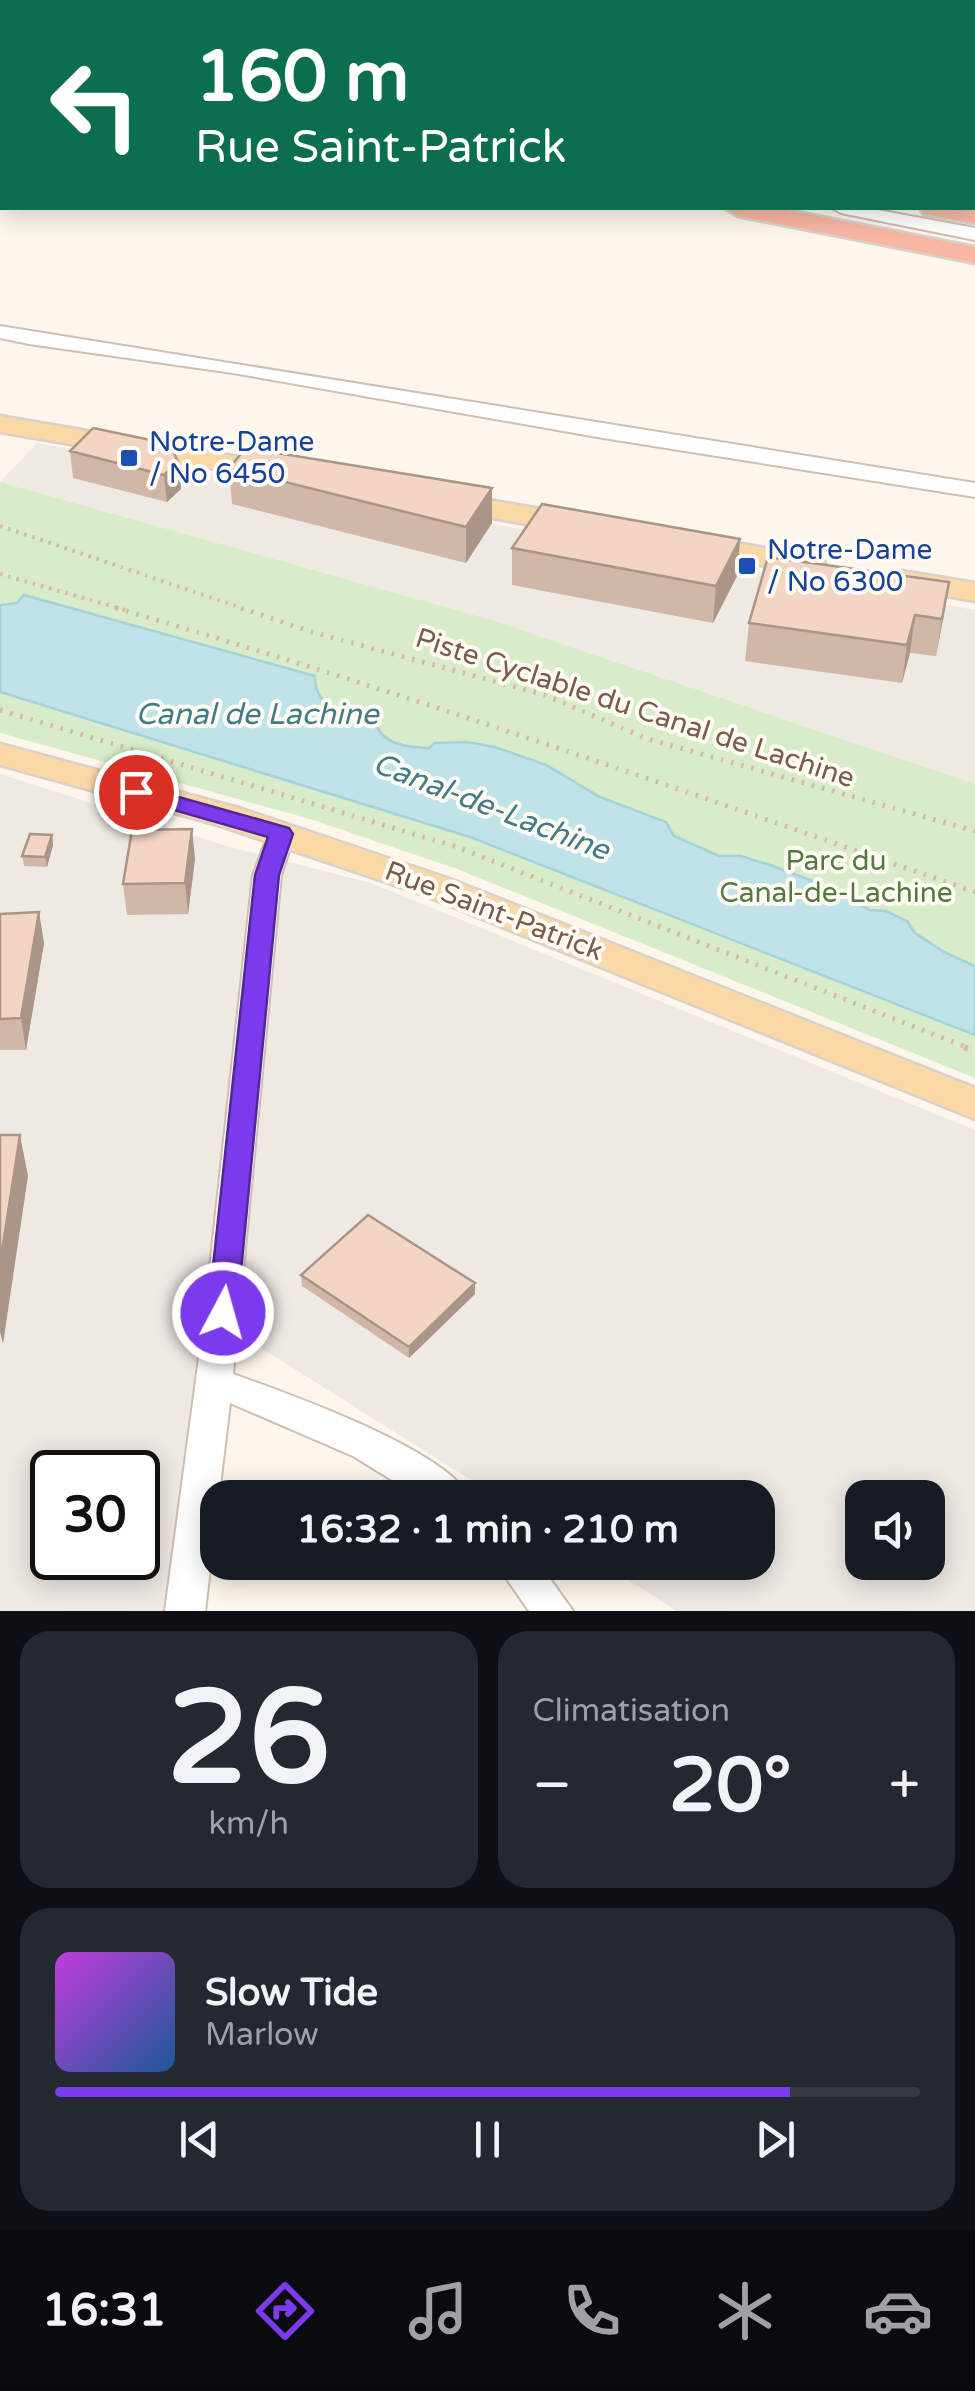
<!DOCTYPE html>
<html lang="fr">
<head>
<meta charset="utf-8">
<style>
  body { margin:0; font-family:"Varela Round",sans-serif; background:#242831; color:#f1f3f6; height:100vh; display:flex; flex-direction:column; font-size:38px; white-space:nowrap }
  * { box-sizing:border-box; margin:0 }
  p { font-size:32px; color:#9ea1a6 }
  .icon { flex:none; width:55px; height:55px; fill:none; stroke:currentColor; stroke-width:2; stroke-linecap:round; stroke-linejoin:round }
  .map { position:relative; height:1611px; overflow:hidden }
  .sheet { display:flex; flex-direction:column; gap:20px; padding:20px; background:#0d0f14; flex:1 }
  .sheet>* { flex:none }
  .top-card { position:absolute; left:0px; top:0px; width:975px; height:210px; box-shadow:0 5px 25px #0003; background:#0b6e4f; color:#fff; overflow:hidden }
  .buttons { position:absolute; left:845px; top:1480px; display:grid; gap:20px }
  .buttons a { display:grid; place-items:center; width:100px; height:100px; border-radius:20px; background:#171b24; box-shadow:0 5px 25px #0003; font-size:50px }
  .speed { position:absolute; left:30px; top:1450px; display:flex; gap:20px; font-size:50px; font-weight:700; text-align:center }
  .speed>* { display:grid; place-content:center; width:130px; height:130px; border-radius:50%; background:#171b24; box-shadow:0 5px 25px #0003; line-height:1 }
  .speed .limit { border:5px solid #111; border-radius:15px; background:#fff; color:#111 }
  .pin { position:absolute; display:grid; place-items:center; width:85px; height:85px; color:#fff; margin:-42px; border:5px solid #fff; border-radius:50%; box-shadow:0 2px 10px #0007 }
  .me { position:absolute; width:110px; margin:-55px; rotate:6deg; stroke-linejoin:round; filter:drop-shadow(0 0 8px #0008) }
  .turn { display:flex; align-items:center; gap:35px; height:210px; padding:0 30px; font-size:45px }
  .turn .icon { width:130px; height:130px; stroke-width:2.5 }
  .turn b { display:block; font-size:70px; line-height:85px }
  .big { font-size:75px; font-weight:800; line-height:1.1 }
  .sheet .card { flex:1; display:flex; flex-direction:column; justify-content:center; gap:15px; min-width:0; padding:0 35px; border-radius:30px; background:#242831 }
  .sheet .dial { align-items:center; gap:0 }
  .dial b { font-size:130px; line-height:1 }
  .song { display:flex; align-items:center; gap:30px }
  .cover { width:120px; height:120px; border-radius:15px; background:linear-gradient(135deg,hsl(290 70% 55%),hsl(210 70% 35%)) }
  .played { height:10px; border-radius:5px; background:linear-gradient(90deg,#7c3aed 85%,#363941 85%) }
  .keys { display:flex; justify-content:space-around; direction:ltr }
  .heat { display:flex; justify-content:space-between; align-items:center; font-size:55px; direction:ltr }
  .sheet .tiles { flex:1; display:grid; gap:20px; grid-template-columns:1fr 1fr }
  .card:last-child { grid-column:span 2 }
  .trip { position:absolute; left:200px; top:1480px; width:575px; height:100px; border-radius:30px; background:#171b24; box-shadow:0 5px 25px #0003; font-weight:800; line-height:100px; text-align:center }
  .dock { display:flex; height:160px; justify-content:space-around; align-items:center; background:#090b0e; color:#9ea1a6 }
  .dock .icon { width:70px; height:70px }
  .dock .on { color:#7c3aed }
  .dock b { font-size:45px; color:#f1f3f6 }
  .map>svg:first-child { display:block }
  .industrial { fill:#efe9e4; fill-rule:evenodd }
  .green { fill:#d8ecc9 }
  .water { fill:#bfe3e8; stroke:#a5d3da; stroke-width:2.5 }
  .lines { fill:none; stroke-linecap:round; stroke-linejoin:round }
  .minor-casing { stroke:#d1beb0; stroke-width:4 }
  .major-casing { stroke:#dad1cd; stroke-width:5 }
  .highway-casing { stroke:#dad1cd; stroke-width:5 }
  .path-far3 { stroke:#d9b8a5; stroke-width:2.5; stroke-dasharray:1 5; stroke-linecap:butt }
  .path-far2 { stroke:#d9b8a5; stroke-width:4; stroke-dasharray:2.5 6; stroke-linecap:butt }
  .path-far1 { stroke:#d9b8a5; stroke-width:5; stroke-dasharray:2.5 8; stroke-linecap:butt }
  .path { stroke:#d9b8a5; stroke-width:6; stroke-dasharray:4 10; stroke-linecap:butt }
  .minor { fill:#fff; fill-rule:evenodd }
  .major { fill:#fbd9a5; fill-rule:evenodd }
  .highway { fill:#f7b7a3; fill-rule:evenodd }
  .wall { fill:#d1b7a8 }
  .shaded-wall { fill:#aa9588 }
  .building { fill:#f3d5c3; stroke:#aa9588; stroke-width:2.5 }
  .route { fill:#7c3aed; stroke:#51269a; stroke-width:2.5 }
  .transit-dot { fill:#1a4fb4; stroke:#fffaf3; stroke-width:4 }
  .labels { text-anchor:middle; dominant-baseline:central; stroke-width:8; stroke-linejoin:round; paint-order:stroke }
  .transit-label { font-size:28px; fill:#164399; stroke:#fffaf3; text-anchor:start }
  .street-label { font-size:28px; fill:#7a5c4d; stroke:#fffaf3 }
  .park-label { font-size:28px; fill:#537a41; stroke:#fffaf3 }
  .water-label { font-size:30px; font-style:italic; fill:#437c86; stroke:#fffaf3 }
</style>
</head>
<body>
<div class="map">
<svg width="975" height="1611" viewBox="0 0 975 1611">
  <rect width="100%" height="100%" fill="#fdf6ec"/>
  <path class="industrial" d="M 37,443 L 975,610 L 975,784 L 492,620 L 0,482 Z
    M 0,774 L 227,846 L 371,883 L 975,1130 L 975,1611 L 677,1611 L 601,1563 L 758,1562 L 758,1498 L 498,1497 L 239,1334 L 223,1314 L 185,1611 L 0,1611 ZM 52,1472 L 138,1472 L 138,1558 L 52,1558 ZM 862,1498 L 928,1498 L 928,1562 L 862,1562 Z"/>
  <path class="green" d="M 59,0 L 743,0 L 755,2 L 80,2 Z
    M 0,482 L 492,620 L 975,784 L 975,1078 L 457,869 L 310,819 L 0,733 Z"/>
  <path class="water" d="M 24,595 L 315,676 C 314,710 345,710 370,721 C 381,726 375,729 384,736 C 396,747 414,747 429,748 L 435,743 L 467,742 L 495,747 L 546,765 L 600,797 L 666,822 L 674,836 L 719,856 L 741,856 L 773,866 L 831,888 L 870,910 L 886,911 L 907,921 L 915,933 L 944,952 L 975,966 L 975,1035 L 470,837 L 0,692 L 0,605 L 17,603 Z"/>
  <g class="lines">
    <defs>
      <path id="minor" d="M 0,15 L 2,16 L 2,26 L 0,25 Z
        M 0,68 L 2,69 L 2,79 L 0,78 Z
        M 0,112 L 2,112 L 2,122 L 0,122 Z
        M 972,143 L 975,143 L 975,153 L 972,153 Z
        M 832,208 L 867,208 L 975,228 L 975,240 L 841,213 Z
        M 0,326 L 975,483 L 975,497 L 603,438 L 233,373 L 29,344 L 0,338 Z
        M 281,824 L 291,827 L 295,833 L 281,875 L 233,1374 C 286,1393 446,1449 470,1498 L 421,1498 L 353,1456 L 230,1403 L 205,1611 L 165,1611 L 205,1313 L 253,875 L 271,827 Z
        M 495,1562 L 538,1562 L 573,1611 L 529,1611 Z"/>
      <path id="major" d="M 0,416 L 279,464 L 289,466 L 293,472 L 289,478 L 279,480 L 0,432 Z
        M 449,493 L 580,516 L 590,519 L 595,525 L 590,531 L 580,534 L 439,508 L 435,502 L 439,496 Z
        M 695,536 L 811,556 L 822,559 L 826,565 L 822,571 L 811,574 L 684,551 L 680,545 L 684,539 Z
        M 902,571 L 975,583 L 975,601 L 891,586 L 887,580 L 891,574 Z
        M 0,744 L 242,809 L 447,878 L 975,1088 L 975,1119 L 421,894 L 218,825 L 0,765 Z"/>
      <path id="highway" d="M 0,52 L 2,53 L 2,67 L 0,66 Z
        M 0,83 L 2,83 L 2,97 L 0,97 Z
        M 975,207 L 975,223 L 924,214 L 920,208 Z
        M 725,208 L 776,208 L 975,247 L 975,263 L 738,216 Z"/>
    </defs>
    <use href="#minor" class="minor-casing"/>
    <use href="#major" class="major-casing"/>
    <use href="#highway" class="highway-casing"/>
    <path class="path-far3" d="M 232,0 L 249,2
      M 624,0 L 632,2"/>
    <path class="path-far2" d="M 0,526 L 248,610
      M 0,574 L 125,610"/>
    <path class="path-far1" d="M 116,608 C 405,692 690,793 975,892
      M 241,608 L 312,632 L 545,695 L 648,739 L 975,831
      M 0,710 L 457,847 L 971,1049"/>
    <path class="path" d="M 964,1047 L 975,1051"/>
    <use href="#minor" class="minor"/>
    <use href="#major" class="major"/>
    <use href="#highway" class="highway"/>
  </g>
  <path class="wall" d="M 893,0 L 935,0 L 935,2 L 895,2 Z
    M 70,451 L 178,462 L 181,489 L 167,502 L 73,478 Z
    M 229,468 L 492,488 L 492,523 L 466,563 L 232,504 Z
    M 740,539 L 737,576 L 713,623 L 512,585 L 512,548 Z
    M 768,557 L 943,619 L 936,656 L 910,653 L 902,683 L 745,661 L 749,623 Z
    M 52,835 L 53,845 L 47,867 L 24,866 L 22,856 Z
    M 195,859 L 188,914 L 127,915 L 123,884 Z
    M 0,914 L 44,943 L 26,1050 L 0,1050 Z
    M 301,1275 L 475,1294 L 409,1358 L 302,1286 Z"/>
  <path class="shaded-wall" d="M 178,462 L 181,489 L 167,502 L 164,475 Z
    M 492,488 L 492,523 L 466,563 L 466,527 Z
    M 740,539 L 737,576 L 713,623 L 716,586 Z
    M 949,582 L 943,619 L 936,656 L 942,619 Z
    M 915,615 L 910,653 L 902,683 L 907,645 Z
    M 192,829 L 195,859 L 188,914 L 185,883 Z
    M 52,835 L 53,845 L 47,867 L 45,857 Z
    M 39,912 L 44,943 L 26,1050 L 21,1018 Z
    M 20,1135 L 28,1176 L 3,1344 L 0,1332 L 0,1264 Z
    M 475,1283 L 475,1294 L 409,1358 L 409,1347 Z"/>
  <path class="building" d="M 93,428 L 170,444 L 178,462 L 164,475 L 70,451 Z
    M 246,448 L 492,488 L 466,527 L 229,468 Z
    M 542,504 L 740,539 L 716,586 L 512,548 Z
    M 768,557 L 949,582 L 942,619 L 915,615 L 907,645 L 749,623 Z
    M 192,829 L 185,883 L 123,884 L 132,830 Z
    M 30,834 L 52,835 L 45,857 L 22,856 Z
    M 39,912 L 21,1018 L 0,1019 L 0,914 Z
    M 0,1135 L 20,1135 L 0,1264 Z
    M 368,1215 L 475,1283 L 409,1347 L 301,1275 Z"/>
  <path class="route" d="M 136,785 L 289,828 L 293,834 L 279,875 L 237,1313 L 233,1321 L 223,1324 L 212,1321 L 208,1313 L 255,875 L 268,837 L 128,797 L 124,792 Z"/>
  <g class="transit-dot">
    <rect x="119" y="448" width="20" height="20" rx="5"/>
    <rect x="737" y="556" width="20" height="20" rx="5"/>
  </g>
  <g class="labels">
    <g class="transit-label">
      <text x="149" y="442">Notre-Dame<tspan x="149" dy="32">/ No 6450</tspan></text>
      <text x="767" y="550">Notre-Dame<tspan x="767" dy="32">/ No 6300</tspan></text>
    </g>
    <g class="street-label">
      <text transform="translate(635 708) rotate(18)">Piste Cyclable du Canal de Lachine</text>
      <text transform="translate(494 911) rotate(21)">Rue Saint-Patrick</text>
    </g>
    <g class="park-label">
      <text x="836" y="861">Parc du<tspan x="836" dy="32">Canal-de-Lachine</tspan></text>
    </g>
    <g class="water-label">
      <text x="257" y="714">Canal de Lachine</text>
      <text transform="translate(491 807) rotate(21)">Canal-de-Lachine</text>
    </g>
  </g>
</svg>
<div class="buttons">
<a><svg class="icon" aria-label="sound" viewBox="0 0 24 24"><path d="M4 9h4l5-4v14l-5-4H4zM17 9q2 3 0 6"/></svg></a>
</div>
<div class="speed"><div class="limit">30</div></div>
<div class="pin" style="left:136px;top:792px;background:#d93025"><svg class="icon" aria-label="arrive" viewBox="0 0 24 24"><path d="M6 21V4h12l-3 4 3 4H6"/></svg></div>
<svg class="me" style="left:223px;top:1313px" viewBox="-20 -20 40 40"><circle r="17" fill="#7c3aed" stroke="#fff" stroke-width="3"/><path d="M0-11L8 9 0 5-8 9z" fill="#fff"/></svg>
<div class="trip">16:32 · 1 min · 210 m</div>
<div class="top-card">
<div class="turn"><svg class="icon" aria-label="left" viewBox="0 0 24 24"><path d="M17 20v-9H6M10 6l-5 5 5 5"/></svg><div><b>160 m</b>Rue Saint-Patrick</div></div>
</div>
</div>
<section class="sheet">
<div class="tiles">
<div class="card dial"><b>26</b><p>km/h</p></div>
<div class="card"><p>Climatisation</p>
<div class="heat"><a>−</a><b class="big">20°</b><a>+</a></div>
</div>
<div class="card">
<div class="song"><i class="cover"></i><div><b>Slow Tide</b><p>Marlow</p></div></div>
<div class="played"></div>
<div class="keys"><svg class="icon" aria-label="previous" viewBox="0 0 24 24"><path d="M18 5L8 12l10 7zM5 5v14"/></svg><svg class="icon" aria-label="pause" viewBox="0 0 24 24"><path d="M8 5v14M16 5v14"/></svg><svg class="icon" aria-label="next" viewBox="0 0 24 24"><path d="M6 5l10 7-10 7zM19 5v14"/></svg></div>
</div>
</div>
</section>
<nav class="dock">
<b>16:31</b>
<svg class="icon on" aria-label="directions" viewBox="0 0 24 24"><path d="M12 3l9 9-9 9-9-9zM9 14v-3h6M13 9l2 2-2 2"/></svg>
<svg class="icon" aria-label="music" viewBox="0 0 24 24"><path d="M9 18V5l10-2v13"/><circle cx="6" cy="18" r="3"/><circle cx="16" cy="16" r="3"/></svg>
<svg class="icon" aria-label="phone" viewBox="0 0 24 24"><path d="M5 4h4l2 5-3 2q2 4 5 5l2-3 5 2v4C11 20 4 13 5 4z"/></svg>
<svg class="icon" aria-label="climate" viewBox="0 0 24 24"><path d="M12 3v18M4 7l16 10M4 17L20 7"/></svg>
<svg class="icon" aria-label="car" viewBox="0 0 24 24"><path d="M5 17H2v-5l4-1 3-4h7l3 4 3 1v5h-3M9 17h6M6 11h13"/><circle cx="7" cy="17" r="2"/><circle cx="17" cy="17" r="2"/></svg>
</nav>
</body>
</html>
